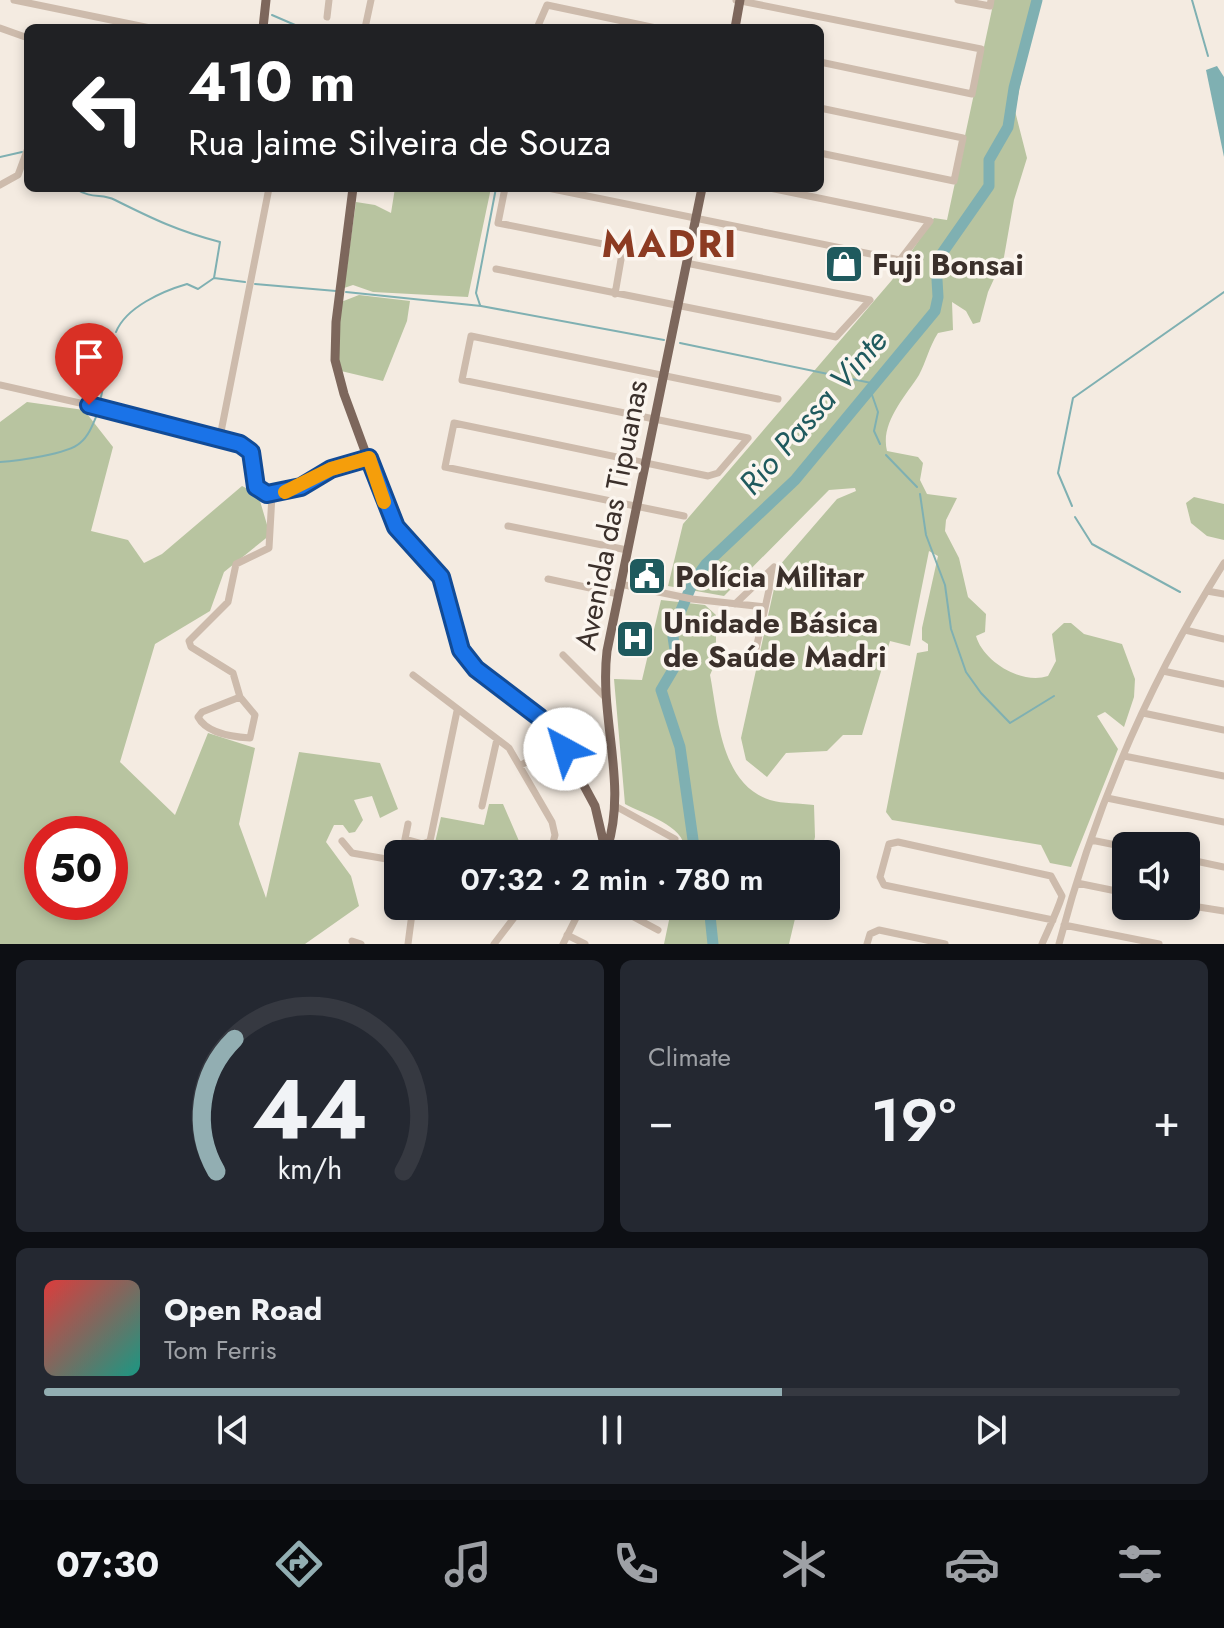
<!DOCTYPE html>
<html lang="en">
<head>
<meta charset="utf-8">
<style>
  body { margin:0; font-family:Jost,sans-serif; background:#242831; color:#f1f3f6; height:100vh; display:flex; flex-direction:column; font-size:30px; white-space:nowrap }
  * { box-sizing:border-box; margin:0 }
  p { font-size:26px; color:#9ea1a6 }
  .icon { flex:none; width:44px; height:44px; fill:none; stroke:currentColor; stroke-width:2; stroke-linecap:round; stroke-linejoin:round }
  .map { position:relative; height:944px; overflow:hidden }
  .sheet { display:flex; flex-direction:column; gap:16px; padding:16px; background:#0d0f14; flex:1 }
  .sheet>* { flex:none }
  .banner { position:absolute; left:24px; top:24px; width:800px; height:168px; border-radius:12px; box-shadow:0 4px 12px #0003; background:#202124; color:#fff; overflow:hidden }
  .buttons { position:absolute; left:1112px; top:832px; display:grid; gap:16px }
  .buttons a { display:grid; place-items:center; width:88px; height:88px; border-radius:12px; background:#171b24; box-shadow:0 4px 12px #0003; font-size:40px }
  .speed { position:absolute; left:24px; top:816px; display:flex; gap:16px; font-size:40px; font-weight:700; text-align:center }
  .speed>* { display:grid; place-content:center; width:104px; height:104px; border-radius:50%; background:#171b24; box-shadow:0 4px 12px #0003; line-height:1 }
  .speed .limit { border:12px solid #d22; background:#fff; color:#111 }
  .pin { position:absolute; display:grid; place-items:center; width:68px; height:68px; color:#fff; margin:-82px -34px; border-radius:50% 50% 50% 0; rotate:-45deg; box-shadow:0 0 8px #0007 }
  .pin .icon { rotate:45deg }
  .me { position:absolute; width:88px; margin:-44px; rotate:321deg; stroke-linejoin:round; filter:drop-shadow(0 0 6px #0008) }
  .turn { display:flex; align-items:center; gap:28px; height:168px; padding:0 32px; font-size:36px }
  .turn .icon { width:104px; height:104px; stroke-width:2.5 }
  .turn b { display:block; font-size:56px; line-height:68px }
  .big { font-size:60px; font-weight:600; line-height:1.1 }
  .sheet .tile { flex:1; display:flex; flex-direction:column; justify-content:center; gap:12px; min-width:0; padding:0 28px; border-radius:12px; background:#242831 }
  .sheet .dial { align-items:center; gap:0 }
  .dial svg { height:208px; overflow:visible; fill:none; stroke:#363941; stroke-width:7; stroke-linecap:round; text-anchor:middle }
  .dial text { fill:#f1f3f6; stroke:none }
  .song { display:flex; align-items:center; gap:24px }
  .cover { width:96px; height:96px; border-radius:12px; background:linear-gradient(135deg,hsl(0 70% 55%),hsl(170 70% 35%)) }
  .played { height:8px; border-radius:4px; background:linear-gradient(90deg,#92aeb2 65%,#363941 65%) }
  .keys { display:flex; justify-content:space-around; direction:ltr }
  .heat { display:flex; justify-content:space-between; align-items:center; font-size:44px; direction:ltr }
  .sheet .tiles { flex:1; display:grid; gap:16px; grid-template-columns:1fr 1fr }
  .tile:last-child { grid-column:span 2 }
  .trip { position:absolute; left:384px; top:840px; width:456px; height:80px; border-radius:12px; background:#171b24; box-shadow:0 4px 12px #0003; font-weight:600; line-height:80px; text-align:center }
  .tab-bar { display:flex; height:128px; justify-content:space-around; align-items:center; background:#090b0e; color:#9ea1a6 }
  .tab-bar .icon { width:56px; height:56px }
  .tab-bar .selected { color:#92aeb2 }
  .tab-bar b { font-size:36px; color:#f1f3f6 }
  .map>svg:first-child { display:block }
  .green { fill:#b8c4a0; fill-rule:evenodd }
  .water { fill:#7fb0b2 }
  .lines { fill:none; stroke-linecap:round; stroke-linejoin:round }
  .stream { stroke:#7fb0b2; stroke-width:2 }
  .river { stroke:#7fb0b2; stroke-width:11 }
  .minor { stroke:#cdbbac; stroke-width:7 }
  .major { stroke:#7d675c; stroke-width:9 }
  .route-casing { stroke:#114b97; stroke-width:20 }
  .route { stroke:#1a73e8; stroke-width:14 }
  .slow { stroke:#f59e0b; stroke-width:14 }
  .labels { text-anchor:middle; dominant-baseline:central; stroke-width:7; stroke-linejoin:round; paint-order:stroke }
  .poi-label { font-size:30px; font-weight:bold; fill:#3b302b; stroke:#fbf5ee; text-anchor:start }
  .street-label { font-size:30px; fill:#3b302b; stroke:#fbf5ee }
  .water-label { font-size:32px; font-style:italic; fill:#1f5a5e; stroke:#fbf5ee }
  .district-label { font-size:38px; font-weight:bold; letter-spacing:2px; fill:#8c3b22; stroke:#fbf5ee }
</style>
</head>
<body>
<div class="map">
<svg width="1224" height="944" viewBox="0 0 1224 944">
  <rect width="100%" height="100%" fill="#f4ebe1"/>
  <path class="green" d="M 994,0 L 1037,0 L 1015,111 L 1027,158 L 1014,200 L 1004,257 L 988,292 L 980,322 L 973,324 L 966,311 L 952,302 L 953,330 L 938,333 C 929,347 926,362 919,375 C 905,397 880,423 887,451 L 918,457 L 923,463 L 920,480 L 927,494 L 957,498 L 946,520 L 945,531 L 959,558 L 968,597 L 986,614 L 985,632 L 976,636 C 983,661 1021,685 1048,676 L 1056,661 L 1052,634 L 1064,623 L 1071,623 L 1084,634 L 1122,644 L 1135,679 L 1134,697 L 1124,727 L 1105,712 L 1097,716 L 1118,749 L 1071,867 L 1050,863 L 1041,845 L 892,820 L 886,812 L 917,653 L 928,651 L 928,644 L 922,640 L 922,628 L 938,556 L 929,551 L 910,646 L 890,641 L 862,735 L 843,735 L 827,751 L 786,753 L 767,777 L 746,760 L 741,738 L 779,566 L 837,499 L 856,491 L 855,488 L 829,490 L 724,596 L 668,586 L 683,524 L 892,280 L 934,218 L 947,220 Z
    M 395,188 L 491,188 L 468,297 L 373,292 L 353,285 L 344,288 L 356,202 L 375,205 L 391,213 Z
    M 359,295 L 410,301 L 407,321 L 383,381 L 341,371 L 338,363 L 341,302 Z
    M 27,402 L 84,410 L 113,447 L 91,531 L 128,540 L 144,563 L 162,554 L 242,486 L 258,494 L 270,535 L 224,572 L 210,611 L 155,644 L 120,762 L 175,815 L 208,733 L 255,748 L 239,824 L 266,898 L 299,752 L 380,763 L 398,809 L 380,818 L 372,796 L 354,800 L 363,820 L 355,832 L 349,833 L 343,825 L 334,825 L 326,842 L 351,876 L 359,906 L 305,944 L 0,944 L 0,422 ZM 42,834 L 110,834 L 110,902 L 42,902 Z
    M 1194,497 L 1224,504 L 1224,540 L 1207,536 L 1191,523 L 1186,503 Z
    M 661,600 L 705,605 L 716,615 L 716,661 L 710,675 C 718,715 720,784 770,800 C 783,804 800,803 814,805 L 815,837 L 811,854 L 684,854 C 690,827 645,815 625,804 L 614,679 L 642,680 Z
    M 489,804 L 503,804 L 522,848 L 541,854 L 404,854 L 405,849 L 433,851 L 441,817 L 484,825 Z
    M 672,906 L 798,906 L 789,944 L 664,944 Z"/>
  <path class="water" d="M 1217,66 L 1224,77 L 1224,157 L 1206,70 Z"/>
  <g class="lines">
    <path class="stream" d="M 1192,0 L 1208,56
      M 272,15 L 302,28
      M 0,157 L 22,152
      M 74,188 C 93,200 101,193 115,200 C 153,219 178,231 220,242 L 214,278
      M 255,284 L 336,291
      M 346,292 L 481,306 L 664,340
      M 480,305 L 476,293 L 496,188
      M 116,332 C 126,307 163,291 187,284 L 198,289 L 214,278 L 245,282
      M 680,343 L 876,384
      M 871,392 L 878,412 L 874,431 L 880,444
      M 101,397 L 112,345
      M 886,455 L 917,487
      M 0,462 C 17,461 68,454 80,443 C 90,435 94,421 99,410
      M 920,494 L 926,535 L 945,585 L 951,629 L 966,672 L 981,693 L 1010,723 L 1054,696
      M 1072,506 L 1058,473 L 1073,398 L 1224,292
      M 1075,517 L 1092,544 L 1180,592"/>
    <path class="river" d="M 695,854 L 680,747 L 661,690 L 677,663 L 673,637 L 679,615 L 693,582 L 706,564 L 795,480 L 935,311 L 938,297 L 936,262 L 989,186 L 989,160 L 1008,127 L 1014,88 L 1037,0
      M 709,906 L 713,944"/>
    <path class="minor" d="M 14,0 L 150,28
      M 736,0 L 981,49 L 972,94 L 820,62
      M 958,0 L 990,6 L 991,0
      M 327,17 L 329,0
      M 0,28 L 28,38
      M 365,28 L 371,0
      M 537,28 L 547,5 L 656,28
      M 820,108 L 963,138 L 954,181 L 820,153
      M 0,185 L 18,175 L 28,148
      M 505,188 L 498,223 L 623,248 L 615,294
      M 548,188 L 900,260 L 930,221 L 770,188
      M 496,269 L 836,337 L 870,300 L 686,263
      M 0,385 L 146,418 L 240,444 L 251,452 L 256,487 L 267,494 L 301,487 L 331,469 L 369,458
      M 220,437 L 269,188
      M 684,516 L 445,467 L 454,423 L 708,476 L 718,473 L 748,438 L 462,380 L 471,336 L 778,399
      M 508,526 L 627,550
      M 548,579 L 618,594
      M 620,584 L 692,599 L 765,607
      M 1207,591 L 1224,594
      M 735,604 L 774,567
      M 1185,630 L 1224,639
      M 563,655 L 604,696
      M 754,658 L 774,567
      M 1163,671 L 1224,684
      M 413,675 L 509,748 L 552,822 L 555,835 L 550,854
      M 240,697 L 202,712 L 198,717 C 207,734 233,737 250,738 L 255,715 L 240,697 L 233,673 L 191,647 L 189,641 L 228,602 L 236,564 L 269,548 L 272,495
      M 1143,713 L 1224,730
      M 1124,756 L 1224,776
      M 521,765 L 561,743
      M 1107,798 L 1224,822
      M 482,806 L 497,739
      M 617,807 L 675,839
      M 405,839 L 423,844 L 430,841 L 457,711
      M 1091,840 L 1126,847
      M 342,841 L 352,853 L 398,861
      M 402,854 L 408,824
      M 1186,859 L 1224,867
      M 1077,883 L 1126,893
      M 1186,905 L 1224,911
      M 613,906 L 658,930
      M 1064,925 L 1159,944
      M 567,935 L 585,944
      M 352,941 L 361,944
      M 408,944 L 413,906
      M 494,944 L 523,906
      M 563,944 L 582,906
      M 867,944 L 870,934 L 879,930 L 945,944
      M 1042,944 C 1049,928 1057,912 1062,896 L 1051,876 L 898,842 L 889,844 L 880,877 L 884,885 L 1053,920
      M 1059,944 C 1094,810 1150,680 1224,563"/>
    <path class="major" d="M 263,28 L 266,0
      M 735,28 L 740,0
      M 353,188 L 336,322 L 335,360 L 344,394 L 383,500 L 396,527 L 441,577 L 456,638 L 469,662 L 529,708 L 561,743 L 595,806 L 606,853
      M 607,849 C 628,783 599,719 607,651 L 702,188"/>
  </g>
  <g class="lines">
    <defs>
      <path id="route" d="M 89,405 L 240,444 L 251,452 L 256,487 L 267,494 L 301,487 L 331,469 L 369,458 L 396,527 L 441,577 L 461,650 L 476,669 L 539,717 L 565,749"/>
    </defs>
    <use href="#route" class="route-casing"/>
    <use href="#route" class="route"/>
    <path class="slow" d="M 285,492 L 331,469 L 369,458 L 384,502"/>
  </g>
  <defs>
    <symbol id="shop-square" viewBox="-11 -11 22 22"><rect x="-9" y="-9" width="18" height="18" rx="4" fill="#1f5a5e" stroke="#fbf5ee"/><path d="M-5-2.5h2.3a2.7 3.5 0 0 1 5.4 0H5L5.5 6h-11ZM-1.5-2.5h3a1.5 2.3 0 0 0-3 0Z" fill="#fff"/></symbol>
    <symbol id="civic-square" viewBox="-11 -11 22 22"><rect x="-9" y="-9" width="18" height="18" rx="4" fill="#1f5a5e" stroke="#fbf5ee"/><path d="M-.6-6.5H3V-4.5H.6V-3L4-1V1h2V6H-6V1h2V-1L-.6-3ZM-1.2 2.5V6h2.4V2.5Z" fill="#fff"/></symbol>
    <symbol id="hospital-square" viewBox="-11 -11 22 22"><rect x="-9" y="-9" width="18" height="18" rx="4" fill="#1f5a5e" stroke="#fbf5ee"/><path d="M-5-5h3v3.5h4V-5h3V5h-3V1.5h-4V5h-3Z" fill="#fff"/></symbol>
  </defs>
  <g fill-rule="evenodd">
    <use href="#shop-square" x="822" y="242" width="44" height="44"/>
    <use href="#civic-square" x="625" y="554" width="44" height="44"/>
    <use href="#hospital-square" x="613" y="617" width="44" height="44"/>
  </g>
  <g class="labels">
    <g class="poi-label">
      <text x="872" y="264">Fuji Bonsai</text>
      <text x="675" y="576">Polícia Militar</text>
      <text x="663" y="622">Unidade Básica<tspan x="663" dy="34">de Saúde Madri</tspan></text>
    </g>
    <g class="street-label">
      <text transform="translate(611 515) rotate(-79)">Avenida das Tipuanas</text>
    </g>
    <g class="water-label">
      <text transform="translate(813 412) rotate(-49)">Rio Passa Vinte</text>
    </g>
    <g class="district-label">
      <text x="670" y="243">MADRI</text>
    </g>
  </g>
</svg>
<div class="buttons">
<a><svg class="icon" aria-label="sound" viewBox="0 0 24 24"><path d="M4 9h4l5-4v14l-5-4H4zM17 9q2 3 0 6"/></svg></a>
</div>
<div class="speed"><div class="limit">50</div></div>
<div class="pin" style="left:89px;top:405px;background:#d93025"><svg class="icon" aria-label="arrive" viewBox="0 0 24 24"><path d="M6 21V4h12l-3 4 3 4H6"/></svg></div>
<svg class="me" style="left:565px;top:749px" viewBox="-20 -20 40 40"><circle r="19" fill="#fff"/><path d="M0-13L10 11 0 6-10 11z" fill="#1a73e8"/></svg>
<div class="trip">07:32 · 2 min · 780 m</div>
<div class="banner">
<div class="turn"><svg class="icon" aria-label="left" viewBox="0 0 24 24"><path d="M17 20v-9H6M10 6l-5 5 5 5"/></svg><div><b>410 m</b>Rua Jaime Silveira de Souza</div></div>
</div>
</div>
<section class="sheet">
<div class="tiles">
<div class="tile dial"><svg viewBox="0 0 100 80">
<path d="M14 69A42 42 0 1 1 86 69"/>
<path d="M14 69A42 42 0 0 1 21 18" stroke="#92aeb2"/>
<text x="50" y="56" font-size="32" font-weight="700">44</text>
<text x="50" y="72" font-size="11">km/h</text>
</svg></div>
<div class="tile"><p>Climate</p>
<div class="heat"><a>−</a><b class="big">19°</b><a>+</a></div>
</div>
<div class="tile">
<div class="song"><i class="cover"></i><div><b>Open Road</b><p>Tom Ferris</p></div></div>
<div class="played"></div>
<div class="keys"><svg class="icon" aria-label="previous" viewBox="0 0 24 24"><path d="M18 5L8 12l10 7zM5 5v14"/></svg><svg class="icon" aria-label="pause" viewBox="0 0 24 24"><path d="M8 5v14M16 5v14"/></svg><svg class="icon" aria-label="next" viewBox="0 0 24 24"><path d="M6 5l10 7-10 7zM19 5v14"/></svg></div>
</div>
</div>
</section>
<nav class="tab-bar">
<b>07:30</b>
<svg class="icon selected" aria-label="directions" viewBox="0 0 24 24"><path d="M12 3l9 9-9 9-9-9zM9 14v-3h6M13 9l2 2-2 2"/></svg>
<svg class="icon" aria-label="music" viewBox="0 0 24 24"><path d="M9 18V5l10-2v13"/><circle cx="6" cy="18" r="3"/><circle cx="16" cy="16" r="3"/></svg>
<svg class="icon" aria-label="phone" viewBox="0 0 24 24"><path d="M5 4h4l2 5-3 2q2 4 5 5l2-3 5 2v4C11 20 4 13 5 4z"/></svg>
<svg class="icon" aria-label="climate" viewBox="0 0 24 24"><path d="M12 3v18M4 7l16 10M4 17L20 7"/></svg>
<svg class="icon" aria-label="car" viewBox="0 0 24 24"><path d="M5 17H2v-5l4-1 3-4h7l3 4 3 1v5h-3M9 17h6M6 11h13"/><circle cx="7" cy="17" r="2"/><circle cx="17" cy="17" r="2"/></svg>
<svg class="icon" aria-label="filters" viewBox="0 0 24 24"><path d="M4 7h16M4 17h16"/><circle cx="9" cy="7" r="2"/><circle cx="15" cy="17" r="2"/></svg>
</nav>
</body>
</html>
